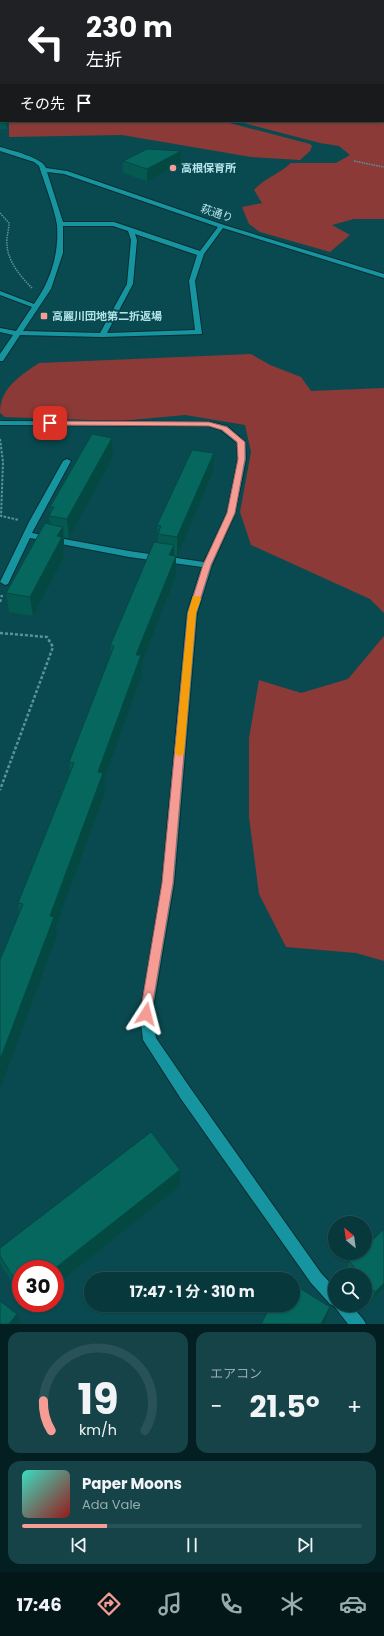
<!DOCTYPE html>
<html lang="ja">
<head>
<meta charset="utf-8">
<style>
  body { margin:0; font-family:Poppins,"Noto Sans JP",sans-serif; background:#154347; color:#f1f3f6; height:100vh; display:flex; flex-direction:column; font-size:15px; white-space:nowrap }
  * { box-sizing:border-box; margin:0 }
  p { font-size:13px; color:#98acaf }
  .icon { flex:none; width:22px; height:22px; fill:none; stroke:currentColor; stroke-width:2; stroke-linecap:round; stroke-linejoin:round }
  .map { position:relative; height:1324px; overflow:hidden }
  .panel { display:flex; flex-direction:column; gap:8px; padding:8px; background:#041f21; flex:1 }
  .panel>* { flex:none }
  .hud { position:absolute; left:0px; top:0px; width:384px; height:122px; box-shadow:0 1px 3px #0004,0 0 0 1px #285256; background:#202124; color:#fff; overflow:hidden }
  .needle { width:26px; rotate:331deg }
  .controls { position:absolute; left:328px; top:1216px; display:grid; gap:8px }
  .controls a { display:grid; place-items:center; width:44px; height:44px; border-radius:50%; background:#07383c; box-shadow:0 1px 3px #0004,0 0 0 1px #285256; font-size:20px }
  .speed { position:absolute; left:12px; top:1260px; display:flex; gap:8px; font-size:20px; font-weight:700; text-align:center }
  .speed>* { display:grid; place-content:center; width:52px; height:52px; border-radius:50%; background:#07383c; box-shadow:0 1px 3px #0004,0 0 0 1px #285256; line-height:1 }
  .speed .limit { border:6px solid #d22; background:#fff; color:#111 }
  .pin { position:absolute; display:grid; place-items:center; width:34px; height:34px; color:#fff; margin:-17px; border-radius:8px; box-shadow:0 2px 6px #0006 }
  .me { position:absolute; width:44px; margin:-22px; rotate:9deg; stroke-linejoin:round; filter:drop-shadow(0 0 3px #0008) }
  .turn { display:flex; align-items:center; gap:14px; height:84px; padding:0 20px; font-size:18px }
  .turn .icon { width:52px; height:52px; stroke-width:2.5 }
  .turn b { display:block; font-size:28px; line-height:34px }
  .then { display:flex; align-items:center; height:38px; padding:0 20px; background:#0003; gap:8px; font-size:15px }
  .big { font-size:30px; font-weight:700; line-height:1.1 }
  .panel .tile { flex:1; display:flex; flex-direction:column; justify-content:center; gap:6px; min-width:0; padding:0 14px; border-radius:12px; background:#154347 }
  .panel .dial { align-items:center; gap:0 }
  .dial svg { height:104px; overflow:visible; fill:none; stroke:#285256; stroke-width:7; stroke-linecap:round; text-anchor:middle }
  .dial text { fill:#f1f3f6; stroke:none }
  .song { display:flex; align-items:center; gap:12px }
  .cover { width:48px; height:48px; border-radius:6px; background:linear-gradient(135deg,hsl(170 70% 55%),hsl(0 70% 35%)) }
  .played { height:4px; border-radius:2px; background:linear-gradient(90deg,#f59c95 25%,#285256 25%) }
  .keys { display:flex; justify-content:space-around; direction:ltr }
  .heat { display:flex; justify-content:space-between; align-items:center; font-size:22px; direction:ltr }
  .panel .tiles { flex:1; display:grid; gap:8px; grid-template-columns:1fr 1fr }
  .tile:last-child { grid-column:span 2 }
  .trip { position:absolute; left:84px; top:1272px; width:216px; height:40px; border-radius:20px; background:#07383c; box-shadow:0 1px 3px #0004,0 0 0 1px #285256; font-weight:700; line-height:40px; text-align:center }
  .menu { display:flex; height:64px; justify-content:space-around; align-items:center; background:#031618; color:#98acaf }
  .menu .icon { width:28px; height:28px }
  .menu .active { color:#f59c95 }
  .menu b { font-size:18px; color:#f1f3f6 }
  .map>svg:first-child { display:block }
  .green { fill:#8c3a37 }
  .lines { fill:none; stroke-linecap:round; stroke-linejoin:round }
  .minor-casing { stroke:#092d31; stroke-width:2 }
  .path-far2 { stroke:#5a9399; stroke-width:1.5; stroke-dasharray:1.5 1; stroke-linecap:butt }
  .path-far1 { stroke:#5a9399; stroke-width:2; stroke-dasharray:2.5 1.5; stroke-linecap:butt }
  .path { stroke:#5a9399; stroke-width:2.5; stroke-dasharray:3 2; stroke-linecap:butt }
  .minor { fill:#1695a0; fill-rule:evenodd }
  .wall { fill:#045951 }
  .shaded-wall { fill:#044842 }
  .building { fill:#05675e; stroke:#044842 }
  .route { fill:#f59c95; stroke:#9f6561 }
  .slow { fill:#f59e0b }
  .poi-dot { fill:#f59c95; stroke:#094a50; stroke-width:1.5 }
  .labels { text-anchor:middle; dominant-baseline:central; stroke-width:4; stroke-linejoin:round; paint-order:stroke }
  .far-poi-label { font-size:11px; font-weight:bold; fill:#b4e4ea; stroke:#094a50; text-anchor:start }
  .far-street-label { font-size:11px; fill:#b4e4ea; stroke:#094a50 }
</style>
</head>
<body>
<div class="map">
<svg width="384" height="1324" viewBox="0 0 384 1324">
  <rect width="100%" height="100%" fill="#094a50"/>
  <path class="green" d="M 360,0 L 384,0 L 384,219 L 354,219 L 332,225 L 350,235 L 330,252 L 260,232 L 249,224 L 242,207 L 262,203 L 254,190 C 265,178 279,174 291,163 L 336,163 L 350,155 L 339,146 L 320,143 L 236,121 L 383,121 L 383,1 Z
    M 9,121 L 222,121 L 310,144 L 312,146 L 310,151 L 300,160 L 251,157 L 122,135 L 9,137 Z
    M 251,354 L 270,365 L 301,377 L 311,391 L 384,388 L 384,613 L 370,599 L 251,545 L 240,512 L 251,452 L 245,425 L 185,415 L 120,421 L 5,417 L 0,413 C 0,388 20,376 39,363 Z
    M 384,636 L 384,961 L 356,953 L 286,947 L 259,894 L 249,817 L 249,738 L 259,680 L 301,693 L 348,679 Z"/>
  <g class="lines">
    <defs>
      <path id="minor" d="M 90,0 L 94,0 L 94,1 L 90,1 Z
        M 354,0 L 359,0 L 359,1 L 354,1 Z
        M 0,28 L 1,28 L 1,30 L 0,30 Z
        M 0,147 C 11,150 43,158 46,168 L 67,171 L 224,225 L 384,274 L 384,278 L 223,228 L 204,254 L 195,281 L 202,334 L 102,337 L 20,335 L 3,361 L 0,361 L 0,354 L 13,335 L 0,332 L 0,328 L 16,331 L 32,307 L 0,295 L 0,291 L 34,304 C 51,280 59,254 57,225 C 55,210 44,182 39,166 L 34,162 L 0,151 ZM 47,172 L 64,174 L 218,227 L 200,251 L 114,222 L 63,222 ZM 63,226 L 113,226 L 128,231 L 131,240 L 127,284 L 100,333 L 23,331 L 51,289 L 63,253 ZM 135,234 L 197,255 L 189,281 L 195,330 L 107,333 L 133,284 L 137,240 Z
        M 0,421 L 209,422 L 227,426 L 245,442 L 246,459 L 235,513 L 212,565 L 197,613 L 174,883 L 152,1014 L 156,1038 L 191,1089 L 321,1273 L 335,1288 L 335,1305 L 351,1305 L 363,1319 L 366,1324 L 348,1324 L 334,1306 L 330,1304 L 311,1283 L 181,1099 L 143,1040 L 140,1014 L 162,883 L 187,613 L 202,567 L 129,557 L 30,538 L 8,584 L 5,585 L 0,582 L 29,522 L 63,461 L 67,459 L 71,461 L 32,533 L 129,551 L 204,562 L 227,513 L 238,459 L 237,443 L 221,430 L 209,426 L 0,425 Z"/>
    </defs>
    <use href="#minor" class="minor-casing"/>
    <path class="path-far2" d="M 354,161 L 384,167
      M 0,213 L 9,223 C 9,230 6,238 7,245 C 8,262 21,277 32,288"/>
    <path class="path-far1" d="M 0,439 L 3,462 L 1,516 L 19,520"/>
    <path class="path" d="M 0,602 L 2,595
      M 0,633 L 47,637 L 53,647 L 0,790"/>
    <use href="#minor" class="minor"/>
  </g>
  <path class="wall" d="M 0,89 L 1,89 L 1,121 L 9,121 L 7,129 L 0,129 Z
    M 123,161 L 181,163 L 147,181 L 123,173 Z
    M 112,438 L 113,457 L 69,538 L 64,537 L 64,546 L 63,548 L 64,557 L 33,616 L 9,612 L 6,593 L 50,524 L 49,516 L 50,514 L 50,507 Z
    M 214,453 L 213,472 L 177,557 L 176,556 L 176,576 L 141,665 L 142,675 L 104,780 L 105,793 L 56,926 L 57,935 L 19,913 L 18,903 L 70,771 L 69,762 L 111,655 L 110,646 L 158,543 L 157,525 Z
    M 180,1186 L 55,1286 L 55,1269 L 21,1269 L 21,1296 L 1,1265 L 0,1262 L 0,1248 Z
    M 384,1231 L 384,1288 L 373,1299 L 365,1290 L 365,1275 L 352,1275 L 347,1269 L 349,1261 Z"/>
  <path class="shaded-wall" d="M 6,121 L 9,121 L 7,129 Z
    M 181,151 L 181,163 L 147,181 L 147,169 Z
    M 112,438 L 113,457 L 69,538 L 67,519 Z
    M 214,453 L 213,472 L 177,557 L 177,537 Z
    M 63,527 L 64,546 L 63,548 L 64,557 L 33,616 L 30,597 L 57,536 Z
    M 174,545 L 174,561 L 176,556 L 176,576 L 141,665 L 142,675 L 104,780 L 105,793 L 56,926 L 57,935 L 0,1089 L 0,1060 L 50,916 L 98,772 L 169,555 Z
    M 180,1170 L 180,1186 L 55,1286 L 55,1269 L 54,1269 Z
    M 384,1283 L 384,1288 L 373,1299 L 375,1292 Z
    M 27,1303 L 33,1303 L 28,1307 Z
    M 330,1307 L 326,1321 L 325,1324 L 321,1324 Z
    M 17,1314 L 20,1324 L 9,1324 Z"/>
  <path class="building" d="M 0,89 L 1,89 L 1,119 L 0,119 Z
    M 147,149 L 181,151 L 147,169 L 123,161 Z
    M 92,434 L 112,438 L 67,519 L 49,516 L 54,507 L 50,507 Z
    M 192,450 L 214,453 L 177,537 L 158,534 L 161,526 L 157,525 Z
    M 45,523 L 63,527 L 57,536 L 62,537 L 30,597 L 6,593 Z
    M 154,542 L 174,545 L 169,555 L 176,556 L 136,655 L 141,655 L 98,772 L 103,773 L 50,916 L 54,917 L 0,1060 L 0,960 L 23,904 L 18,903 L 74,763 L 69,762 L 114,646 L 110,646 Z
    M 151,1132 L 180,1170 L 54,1269 L 21,1269 L 21,1289 L 0,1256 L 0,1248 Z
    M 383,1230 L 384,1231 L 384,1283 L 375,1292 L 365,1280 L 365,1275 L 361,1275 L 349,1261 L 358,1253 L 365,1253 L 365,1247 Z
    M 293,1284 L 330,1307 L 321,1324 L 261,1324 L 271,1305 L 293,1305 Z
    M 0,1301 L 17,1314 L 9,1324 L 0,1324 Z"/>
  <path class="route" d="M 48,421 L 209,422 L 227,427 L 245,442 L 245,459 L 235,513 L 211,565 L 196,613 L 173,883 L 151,1014 L 150,1018 L 146,1019 L 141,1018 L 140,1014 L 162,883 L 188,613 L 203,565 L 227,513 L 238,459 L 237,442 L 222,430 L 209,426 L 50,425 L 48,425 Z"/>
  <path class="slow" d="M 193,596 L 199,596 L 201,599 L 196,613 L 184,753 L 179,757 L 175,753 L 188,613 Z"/>
  <g class="poi-dot">
    <circle cx="173" cy="168" r="4"/>
    <rect x="40" y="312" width="8" height="8" rx="2"/>
  </g>
  <g class="labels">
    <g class="far-poi-label">
      <text x="181" y="168">高根保育所</text>
      <text x="52" y="316">高麗川団地第二折返場</text>
    </g>
    <g class="far-street-label">
      <text transform="translate(217 213) rotate(19)">萩通り</text>
    </g>
  </g>
</svg>
<div class="controls">
<a><svg class="needle" viewBox="-14 -14 28 28"><path d="M0-13l5 13h-10z" fill="#e53935"/><path d="M0 13l5-13h-10z" fill="#98acaf"/></svg></a>
<a><svg class="icon" aria-label="search" viewBox="0 0 24 24"><circle cx="10" cy="10" r="6"/><path d="M15 15l6 6"/></svg></a>
</div>
<div class="speed"><div class="limit">30</div></div>
<div class="pin" style="left:50px;top:423px;background:#d93025"><svg class="icon" aria-label="arrive" viewBox="0 0 24 24"><path d="M6 21V4h12l-3 4 3 4H6"/></svg></div>
<svg class="me" style="left:146px;top:1014px" viewBox="-20 -20 40 40"><path d="M0-17L14 15 0 8-14 15z" fill="#f59c95" stroke="#fff" stroke-width="4"/></svg>
<div class="trip">17:47 · 1 分 · 310 m</div>
<div class="hud">
<div class="turn"><svg class="icon" aria-label="left" viewBox="0 0 24 24"><path d="M17 20v-9H6M10 6l-5 5 5 5"/></svg><div><b>230 m</b>左折</div></div>
<div class="then">その先<svg class="icon" aria-label="arrive" viewBox="0 0 24 24"><path d="M6 21V4h12l-3 4 3 4H6"/></svg></div>
</div>
</div>
<section class="panel">
<div class="tiles">
<div class="tile dial"><svg viewBox="0 0 100 80">
<path d="M14 69A42 42 0 1 1 86 69"/>
<path d="M14 69A42 42 0 0 1 8 46" stroke="#f59c95"/>
<text x="50" y="56" font-size="32" font-weight="700">19</text>
<text x="50" y="72" font-size="11">km/h</text>
</svg></div>
<div class="tile"><p>エアコン</p>
<div class="heat"><a>−</a><b class="big">21.5°</b><a>+</a></div>
</div>
<div class="tile">
<div class="song"><i class="cover"></i><div><b>Paper Moons</b><p>Ada Vale</p></div></div>
<div class="played"></div>
<div class="keys"><svg class="icon" aria-label="previous" viewBox="0 0 24 24"><path d="M18 5L8 12l10 7zM5 5v14"/></svg><svg class="icon" aria-label="pause" viewBox="0 0 24 24"><path d="M8 5v14M16 5v14"/></svg><svg class="icon" aria-label="next" viewBox="0 0 24 24"><path d="M6 5l10 7-10 7zM19 5v14"/></svg></div>
</div>
</div>
</section>
<nav class="menu">
<b>17:46</b>
<svg class="icon active" aria-label="directions" viewBox="0 0 24 24"><path d="M12 3l9 9-9 9-9-9zM9 14v-3h6M13 9l2 2-2 2"/></svg>
<svg class="icon" aria-label="music" viewBox="0 0 24 24"><path d="M9 18V5l10-2v13"/><circle cx="6" cy="18" r="3"/><circle cx="16" cy="16" r="3"/></svg>
<svg class="icon" aria-label="phone" viewBox="0 0 24 24"><path d="M5 4h4l2 5-3 2q2 4 5 5l2-3 5 2v4C11 20 4 13 5 4z"/></svg>
<svg class="icon" aria-label="climate" viewBox="0 0 24 24"><path d="M12 3v18M4 7l16 10M4 17L20 7"/></svg>
<svg class="icon" aria-label="car" viewBox="0 0 24 24"><path d="M5 17H2v-5l4-1 3-4h7l3 4 3 1v5h-3M9 17h6M6 11h13"/><circle cx="7" cy="17" r="2"/><circle cx="17" cy="17" r="2"/></svg>
</nav>
</body>
</html>
